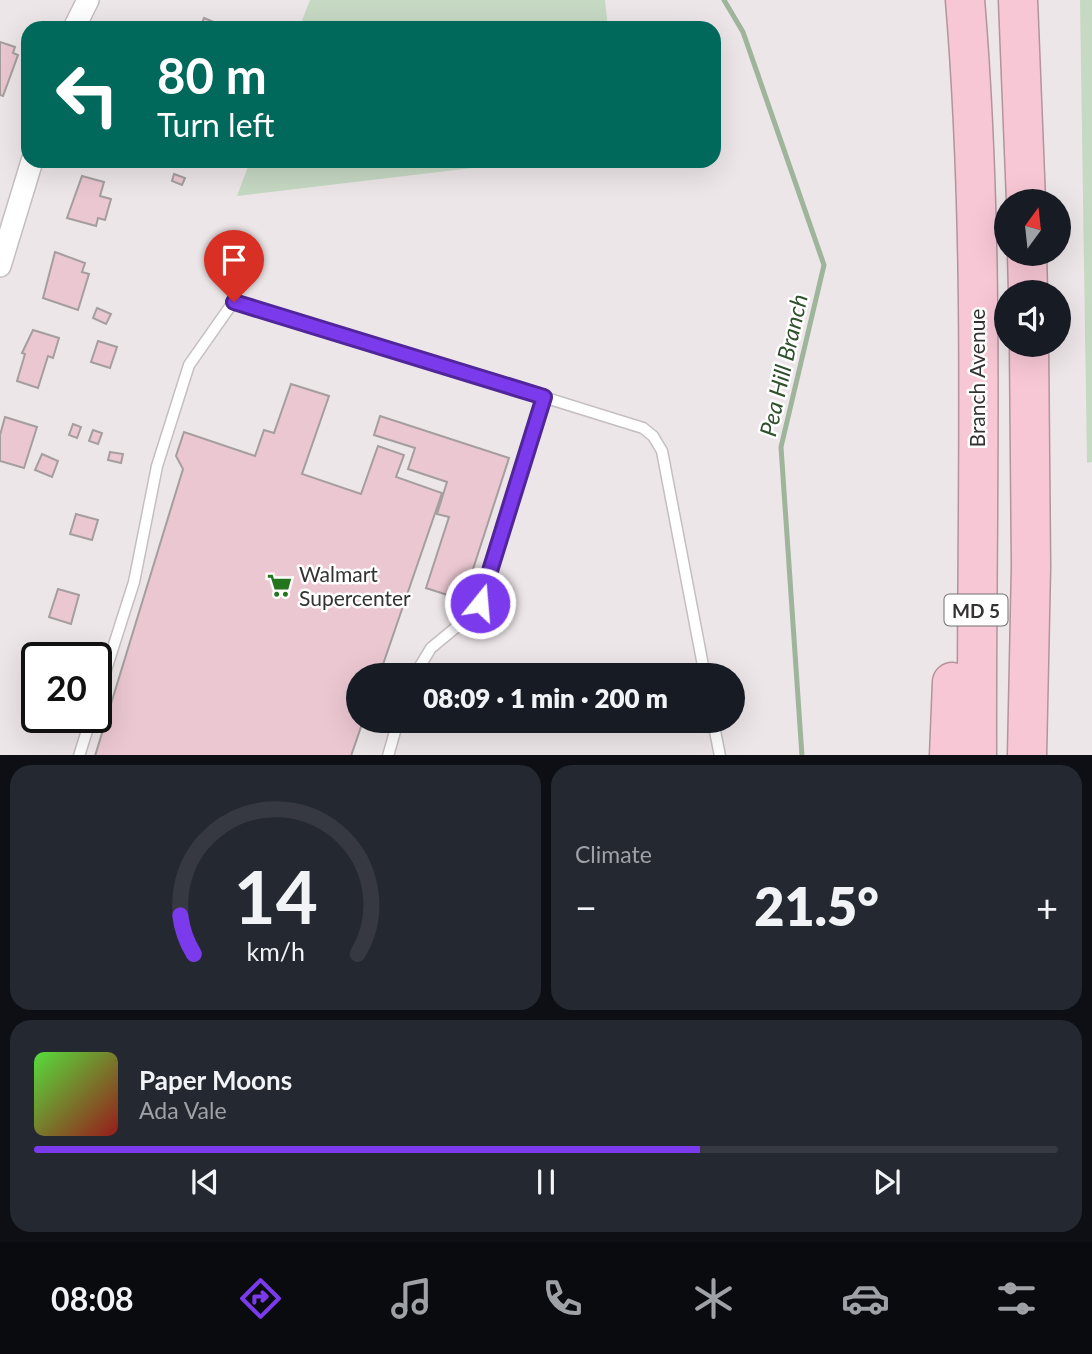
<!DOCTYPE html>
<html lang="en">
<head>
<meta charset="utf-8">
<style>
  body { margin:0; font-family:Lato,sans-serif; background:#242831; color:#f1f3f6; height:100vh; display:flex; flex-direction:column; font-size:26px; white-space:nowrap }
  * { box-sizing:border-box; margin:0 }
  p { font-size:23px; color:#9ea1a6 }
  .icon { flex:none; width:38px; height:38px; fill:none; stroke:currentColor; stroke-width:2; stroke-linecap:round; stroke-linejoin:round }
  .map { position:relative; height:755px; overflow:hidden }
  .sheet { display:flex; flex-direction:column; gap:10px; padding:10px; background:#0d0f14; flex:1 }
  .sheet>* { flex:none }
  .banner { position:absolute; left:21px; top:21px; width:700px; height:147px; border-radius:21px; box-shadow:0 7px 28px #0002; background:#00695c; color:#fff; overflow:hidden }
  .needle { width:46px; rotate:15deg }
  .controls { position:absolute; left:994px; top:189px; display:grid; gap:14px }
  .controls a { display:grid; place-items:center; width:77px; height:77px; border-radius:50%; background:#171b24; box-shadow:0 7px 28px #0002; font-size:35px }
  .speed { position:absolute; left:21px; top:642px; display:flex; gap:14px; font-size:35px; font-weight:700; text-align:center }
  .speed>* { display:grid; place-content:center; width:91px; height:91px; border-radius:50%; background:#171b24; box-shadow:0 7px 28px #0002; line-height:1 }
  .speed .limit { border:4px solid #111; border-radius:10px; background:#fff; color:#111 }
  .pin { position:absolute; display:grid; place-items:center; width:60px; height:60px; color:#fff; margin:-72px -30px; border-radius:50% 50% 50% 0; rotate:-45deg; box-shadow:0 0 7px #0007 }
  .pin .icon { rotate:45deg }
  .me { position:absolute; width:77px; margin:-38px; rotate:17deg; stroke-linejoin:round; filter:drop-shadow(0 0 5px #0008) }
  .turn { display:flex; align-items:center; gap:24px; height:147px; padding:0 21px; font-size:32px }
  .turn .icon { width:91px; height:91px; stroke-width:2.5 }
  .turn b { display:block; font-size:49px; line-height:60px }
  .big { font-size:52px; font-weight:800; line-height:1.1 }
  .sheet .tile { flex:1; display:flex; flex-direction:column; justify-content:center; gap:10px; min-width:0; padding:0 24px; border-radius:21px; background:#242831 }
  .sheet .dial { align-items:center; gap:0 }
  .dial svg { height:182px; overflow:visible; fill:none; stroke:#363941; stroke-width:7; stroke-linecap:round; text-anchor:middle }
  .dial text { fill:#f1f3f6; stroke:none }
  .song { display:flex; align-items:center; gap:21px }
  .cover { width:84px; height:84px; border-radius:10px; background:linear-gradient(135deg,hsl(110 70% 55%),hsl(0 70% 35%)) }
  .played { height:7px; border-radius:4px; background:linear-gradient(90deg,#7c3aed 65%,#363941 65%) }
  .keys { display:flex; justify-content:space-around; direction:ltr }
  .heat { display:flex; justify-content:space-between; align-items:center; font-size:38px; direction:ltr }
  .sheet .tiles { flex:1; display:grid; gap:10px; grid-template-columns:1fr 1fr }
  .tile:last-child { grid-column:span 2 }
  .trip { position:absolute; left:346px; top:663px; width:399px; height:70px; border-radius:35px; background:#171b24; box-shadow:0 7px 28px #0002; font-weight:800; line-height:70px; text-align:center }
  .dock { display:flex; height:112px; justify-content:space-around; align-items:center; background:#090b0e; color:#9ea1a6 }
  .dock .icon { width:49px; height:49px }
  .dock .on { color:#7c3aed }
  .dock b { font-size:32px; color:#f1f3f6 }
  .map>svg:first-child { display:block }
  .green { fill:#c6d9c3 }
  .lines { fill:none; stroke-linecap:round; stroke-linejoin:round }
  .stream { stroke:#9eb49b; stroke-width:5 }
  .building { fill:#ebc7d1; stroke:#a49e9f; stroke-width:2 }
  .lane-casing { stroke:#c5bec0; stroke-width:13 }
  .street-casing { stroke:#c5bec0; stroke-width:24 }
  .highway-casing { stroke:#b3939c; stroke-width:41 }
  .lane { stroke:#fff; stroke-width:10 }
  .street { stroke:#fff; stroke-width:21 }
  .highway { stroke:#f8c7d5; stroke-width:38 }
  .route-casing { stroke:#51269a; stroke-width:18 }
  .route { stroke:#7c3aed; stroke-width:12 }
  .labels { text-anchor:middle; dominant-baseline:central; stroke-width:5; stroke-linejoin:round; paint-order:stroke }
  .shield { fill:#fff; stroke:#717070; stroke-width:2 }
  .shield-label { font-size:19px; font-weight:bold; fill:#343232 }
  .street-label { font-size:21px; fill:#343232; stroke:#fff }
  .poi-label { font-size:21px; fill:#343232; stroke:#fff; text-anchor:start }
  .water-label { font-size:23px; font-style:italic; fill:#2e502b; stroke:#fff }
</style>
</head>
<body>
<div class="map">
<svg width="1092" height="756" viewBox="0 0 1092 756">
  <rect width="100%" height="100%" fill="#ede6e8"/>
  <path class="green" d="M 310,0 L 605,0 L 608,28 L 299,28 Z
    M 1080,0 L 1092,0 L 1092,462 L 1087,463 Z
    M 250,161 L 530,161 L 237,196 Z"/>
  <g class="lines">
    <path class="stream" d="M 724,0 L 743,32 L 824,265 L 781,447 L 802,756"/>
  </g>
  <path class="building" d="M 204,18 L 214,22 L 220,28 L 201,25 Z
    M 0,42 L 15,47 L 13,53 L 18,55 L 3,96 L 0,95 Z
    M 174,174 L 185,178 L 182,185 L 172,181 Z
    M 82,176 L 104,182 L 100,196 L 111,199 L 105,220 L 98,218 L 96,226 L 67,218 Z
    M 55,252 L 85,263 L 82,272 L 89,274 L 78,310 L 43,298 Z
    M 97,308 L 111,314 L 106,324 L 93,318 Z
    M 33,330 L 59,338 L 53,358 L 48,356 L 38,388 L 17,381 L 25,354 L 22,353 Z
    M 98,341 L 117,347 L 110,368 L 91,362 Z
    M 291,384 L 329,396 L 302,474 L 361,494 L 378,446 L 404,455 L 396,477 L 442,493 L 379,676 L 359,676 L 359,721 L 363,721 L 351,756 L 95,756 L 183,469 L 176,456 L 184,432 L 255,456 L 264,430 L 274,433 Z
    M 380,416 L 509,458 L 463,600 L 426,588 L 449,517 L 437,514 L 447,482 L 408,469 L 415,448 L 374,435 Z
    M 5,417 L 37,427 L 24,468 L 0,461 L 0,435 Z
    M 73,424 L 81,427 L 77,438 L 69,435 Z
    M 93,430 L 102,433 L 98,444 L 89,441 Z
    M 110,452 L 123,454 L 121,463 L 108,460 Z
    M 42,454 L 58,461 L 52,477 L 35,470 Z
    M 76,514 L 98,520 L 92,540 L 70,534 Z
    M 58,589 L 79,595 L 71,624 L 49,617 Z"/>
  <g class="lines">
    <defs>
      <path id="lane" d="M 414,676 L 431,648 L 477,610 L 480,603 L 544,397
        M 96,701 L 134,582 L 157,466 L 189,365 L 234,301 L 643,428 L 653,436 L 662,451 L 705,676
        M 713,721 L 720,756
        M 79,756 L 91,718
        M 388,756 L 398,721"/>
      <path id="street" d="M 74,28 L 88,0
        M 0,266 L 32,161"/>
      <path id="highway" d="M 965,0 C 986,251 976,504 977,756
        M 1018,0 L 1026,201
        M 1027,254 L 1028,292
        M 949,756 L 952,682
        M 1027,756 L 1031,567 L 1029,345"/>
    </defs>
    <use href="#lane" class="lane-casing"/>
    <use href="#street" class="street-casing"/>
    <use href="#highway" class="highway-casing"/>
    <use href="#lane" class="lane"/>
    <use href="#street" class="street"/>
    <use href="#highway" class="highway"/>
  </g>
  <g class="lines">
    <defs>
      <path id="route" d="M 234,302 L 544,397 L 480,603"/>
    </defs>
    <use href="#route" class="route-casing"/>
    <use href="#route" class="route"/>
  </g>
  <defs>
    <symbol id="supermarket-bare" viewBox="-9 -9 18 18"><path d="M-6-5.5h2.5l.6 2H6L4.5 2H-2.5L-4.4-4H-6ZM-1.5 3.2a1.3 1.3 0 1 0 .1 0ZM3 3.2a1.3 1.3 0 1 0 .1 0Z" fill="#25751e" stroke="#fff" stroke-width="2.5" paint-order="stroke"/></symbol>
  </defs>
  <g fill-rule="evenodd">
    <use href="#supermarket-bare" x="262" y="568" width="35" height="35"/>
  </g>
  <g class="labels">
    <rect class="shield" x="944.5" y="594.5" width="63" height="31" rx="5"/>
    <g class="shield-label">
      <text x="976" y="610">MD 5</text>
    </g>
    <g class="street-label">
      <text transform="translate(976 378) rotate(-90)">Branch Avenue</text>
    </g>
    <g class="poi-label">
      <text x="299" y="573">Walmart<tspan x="299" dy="24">Supercenter</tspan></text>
    </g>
    <g class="water-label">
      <text transform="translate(783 365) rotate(-77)">Pea Hill Branch</text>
    </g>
  </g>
</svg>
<div class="controls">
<a><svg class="needle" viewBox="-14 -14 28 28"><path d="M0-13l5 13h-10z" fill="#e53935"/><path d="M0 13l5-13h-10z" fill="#9ea1a6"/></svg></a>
<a><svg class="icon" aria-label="sound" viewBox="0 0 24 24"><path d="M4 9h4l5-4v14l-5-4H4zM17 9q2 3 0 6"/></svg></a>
</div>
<div class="speed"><div class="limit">20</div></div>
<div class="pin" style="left:234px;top:302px;background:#d93025"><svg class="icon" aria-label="arrive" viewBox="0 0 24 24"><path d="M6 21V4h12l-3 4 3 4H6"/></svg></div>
<svg class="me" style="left:480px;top:603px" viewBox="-20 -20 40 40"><circle r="17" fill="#7c3aed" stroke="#fff" stroke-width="3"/><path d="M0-11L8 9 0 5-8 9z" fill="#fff"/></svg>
<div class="trip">08:09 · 1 min · 200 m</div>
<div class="banner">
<div class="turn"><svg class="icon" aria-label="left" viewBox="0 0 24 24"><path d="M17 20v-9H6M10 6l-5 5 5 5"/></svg><div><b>80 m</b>Turn left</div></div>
</div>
</div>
<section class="sheet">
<div class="tiles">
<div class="tile dial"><svg viewBox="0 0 100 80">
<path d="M14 69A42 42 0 1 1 86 69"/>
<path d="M14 69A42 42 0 0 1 8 52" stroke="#7c3aed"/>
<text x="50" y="56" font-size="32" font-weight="700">14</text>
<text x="50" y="72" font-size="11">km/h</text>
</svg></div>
<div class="tile"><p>Climate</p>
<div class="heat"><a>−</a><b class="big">21.5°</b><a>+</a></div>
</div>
<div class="tile">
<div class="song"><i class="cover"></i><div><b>Paper Moons</b><p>Ada Vale</p></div></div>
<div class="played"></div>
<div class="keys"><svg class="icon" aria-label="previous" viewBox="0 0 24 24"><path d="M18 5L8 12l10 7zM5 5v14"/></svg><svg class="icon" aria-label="pause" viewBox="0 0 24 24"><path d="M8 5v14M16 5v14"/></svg><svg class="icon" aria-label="next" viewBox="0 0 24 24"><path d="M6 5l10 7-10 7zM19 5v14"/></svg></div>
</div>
</div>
</section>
<nav class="dock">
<b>08:08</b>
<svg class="icon on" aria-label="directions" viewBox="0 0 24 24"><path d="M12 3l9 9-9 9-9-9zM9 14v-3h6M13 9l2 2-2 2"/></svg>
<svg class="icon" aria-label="music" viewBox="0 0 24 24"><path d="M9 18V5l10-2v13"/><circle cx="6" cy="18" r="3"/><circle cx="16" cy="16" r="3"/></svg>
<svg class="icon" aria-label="phone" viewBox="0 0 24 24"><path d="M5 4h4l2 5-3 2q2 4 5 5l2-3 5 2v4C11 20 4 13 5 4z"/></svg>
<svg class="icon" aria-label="climate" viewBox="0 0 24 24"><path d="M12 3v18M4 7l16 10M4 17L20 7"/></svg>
<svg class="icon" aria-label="car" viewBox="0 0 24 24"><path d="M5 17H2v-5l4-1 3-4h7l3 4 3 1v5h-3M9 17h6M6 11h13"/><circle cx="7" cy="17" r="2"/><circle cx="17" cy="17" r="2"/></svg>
<svg class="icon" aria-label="filters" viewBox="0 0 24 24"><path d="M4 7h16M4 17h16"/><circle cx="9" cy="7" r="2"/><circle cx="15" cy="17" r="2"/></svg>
</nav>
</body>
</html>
